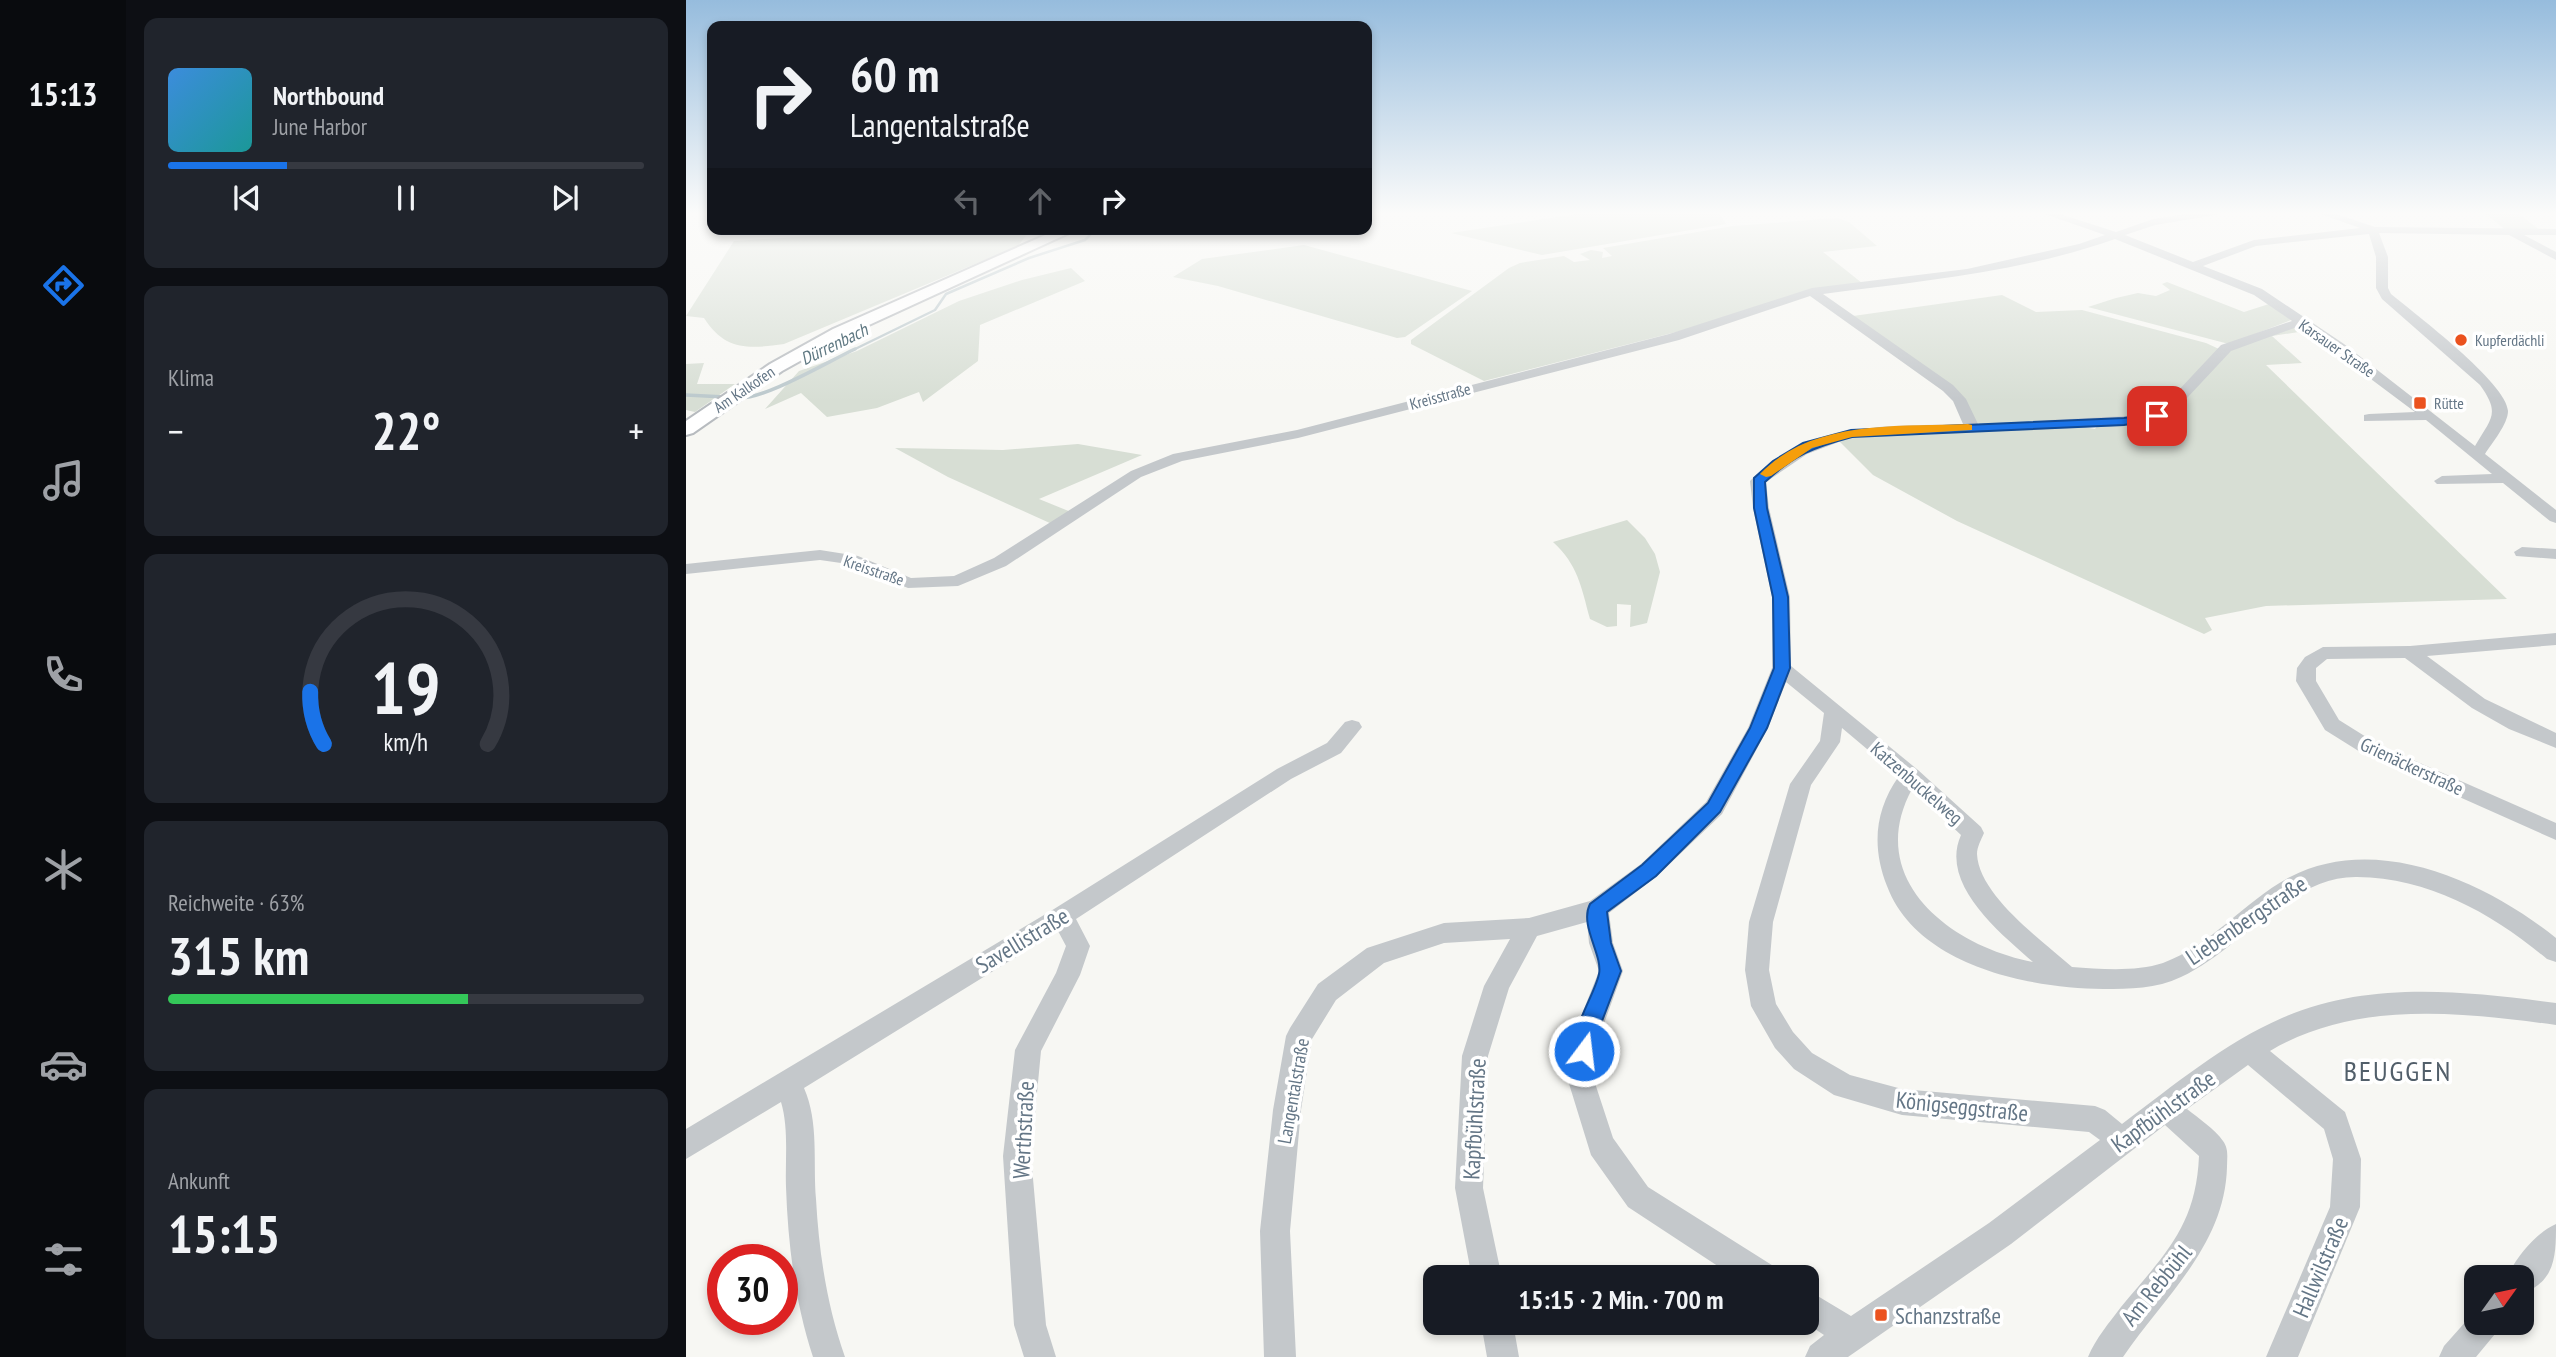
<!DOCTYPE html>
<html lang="de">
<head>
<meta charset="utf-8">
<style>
  body { margin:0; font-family:"PT Sans Narrow",sans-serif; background:#20242c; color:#f1f3f6; height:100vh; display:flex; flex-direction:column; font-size:26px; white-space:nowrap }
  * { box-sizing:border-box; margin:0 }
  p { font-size:23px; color:#9ea1a6 }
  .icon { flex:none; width:38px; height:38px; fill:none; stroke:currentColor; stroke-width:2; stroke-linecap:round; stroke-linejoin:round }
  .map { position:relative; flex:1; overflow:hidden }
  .panel { display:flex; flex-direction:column; gap:18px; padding:18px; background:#0d0f14; width:560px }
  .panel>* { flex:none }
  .guide { position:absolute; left:21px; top:21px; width:665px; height:214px; border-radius:14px; box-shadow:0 4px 10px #0003; background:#171b24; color:#f1f3f6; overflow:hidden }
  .needle { width:46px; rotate:57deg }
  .tools { position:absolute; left:1778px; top:1265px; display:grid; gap:14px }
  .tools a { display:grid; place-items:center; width:70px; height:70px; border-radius:14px; background:#171b24; box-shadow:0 4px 10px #0003; font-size:35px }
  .speed { position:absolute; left:21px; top:1244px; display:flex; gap:14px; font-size:35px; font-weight:700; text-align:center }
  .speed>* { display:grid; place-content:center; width:91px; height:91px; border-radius:50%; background:#171b24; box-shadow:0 4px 10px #0003; line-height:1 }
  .speed .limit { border:10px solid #d22; background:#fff; color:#111 }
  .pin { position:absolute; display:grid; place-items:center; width:60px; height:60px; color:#fff; margin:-30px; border-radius:14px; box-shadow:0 4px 10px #0006 }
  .me { position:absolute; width:77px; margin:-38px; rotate:15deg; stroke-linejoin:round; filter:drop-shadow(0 0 5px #0008) }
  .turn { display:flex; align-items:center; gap:24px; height:147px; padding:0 28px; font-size:32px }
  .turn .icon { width:91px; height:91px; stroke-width:2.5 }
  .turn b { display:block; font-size:49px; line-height:60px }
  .lanes { display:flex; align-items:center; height:66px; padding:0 28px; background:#0003; justify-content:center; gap:35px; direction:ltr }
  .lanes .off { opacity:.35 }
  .big { font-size:52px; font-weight:800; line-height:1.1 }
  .panel .card { flex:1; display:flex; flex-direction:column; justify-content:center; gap:10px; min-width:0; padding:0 24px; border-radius:14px; background:#20242c }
  .panel .dial { align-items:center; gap:0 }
  .dial svg { height:182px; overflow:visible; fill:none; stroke:#363941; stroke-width:7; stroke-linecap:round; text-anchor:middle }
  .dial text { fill:#f1f3f6; stroke:none }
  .song { display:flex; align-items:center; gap:21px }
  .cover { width:84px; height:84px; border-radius:10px; background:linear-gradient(135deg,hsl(210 70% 55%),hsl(180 70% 35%)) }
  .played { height:7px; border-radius:4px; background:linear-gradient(90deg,#1a73e8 25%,#363941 25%) }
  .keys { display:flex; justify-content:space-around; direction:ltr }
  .heat { display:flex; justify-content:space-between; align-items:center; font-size:38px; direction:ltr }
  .charge { height:10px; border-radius:5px; background:linear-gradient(90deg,#34c759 63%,#363941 0) }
  .trip { position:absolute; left:737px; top:1265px; width:396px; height:70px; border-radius:14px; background:#171b24; box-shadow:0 4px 10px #0003; font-weight:800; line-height:70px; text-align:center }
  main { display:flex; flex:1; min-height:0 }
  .dock { display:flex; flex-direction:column; width:126px; justify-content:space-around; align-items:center; background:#090b0e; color:#9ea1a6 }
  .dock .icon { width:49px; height:49px }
  .dock .on { color:#1a73e8 }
  .dock b { font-size:32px; color:#f1f3f6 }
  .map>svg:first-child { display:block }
  .green { fill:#d7ded4 }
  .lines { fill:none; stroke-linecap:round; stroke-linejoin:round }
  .stream-far1 { stroke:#bbc8cc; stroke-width:2.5 }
  .stream { stroke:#bbc8cc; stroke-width:3.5 }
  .major-casing { stroke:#b7bbbf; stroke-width:4 }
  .minor { fill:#c4c8cb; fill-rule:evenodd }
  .major { fill:#fff; fill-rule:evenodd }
  .route { fill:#1a73e8; stroke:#114b97; stroke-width:2 }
  .slow { fill:#f59e0b }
  .poi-dot { fill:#eb521e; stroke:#fff; stroke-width:2.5 }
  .labels { text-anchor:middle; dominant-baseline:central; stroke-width:7; stroke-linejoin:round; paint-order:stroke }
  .far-poi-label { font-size:16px; fill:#647686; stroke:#fff; text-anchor:start }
  .far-street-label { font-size:16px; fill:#647686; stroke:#fff }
  .far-water-label { font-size:18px; font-style:italic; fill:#5f7882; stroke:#fff }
  .street-label { font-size:19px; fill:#647686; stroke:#fff }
  .near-street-label { font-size:23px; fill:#647686; stroke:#fff }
  .near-poi-label { font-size:23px; fill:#647686; stroke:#fff; text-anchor:start }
  .near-quarter-label { font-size:28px; letter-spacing:2px; fill:#525f6a; stroke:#fff }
</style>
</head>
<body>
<main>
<nav class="dock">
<b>15:13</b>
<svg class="icon on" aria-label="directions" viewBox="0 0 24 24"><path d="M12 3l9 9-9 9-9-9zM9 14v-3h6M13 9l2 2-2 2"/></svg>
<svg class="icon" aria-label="music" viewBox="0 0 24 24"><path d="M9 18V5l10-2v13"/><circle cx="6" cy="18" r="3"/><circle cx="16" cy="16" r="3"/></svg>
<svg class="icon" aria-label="phone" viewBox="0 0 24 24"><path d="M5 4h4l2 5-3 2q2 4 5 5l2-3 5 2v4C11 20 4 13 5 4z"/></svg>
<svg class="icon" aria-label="climate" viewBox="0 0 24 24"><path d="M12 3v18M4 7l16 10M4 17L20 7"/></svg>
<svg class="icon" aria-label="car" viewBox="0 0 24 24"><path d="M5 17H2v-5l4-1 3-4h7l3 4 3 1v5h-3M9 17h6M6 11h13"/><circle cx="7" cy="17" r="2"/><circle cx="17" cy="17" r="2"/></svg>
<svg class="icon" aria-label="filters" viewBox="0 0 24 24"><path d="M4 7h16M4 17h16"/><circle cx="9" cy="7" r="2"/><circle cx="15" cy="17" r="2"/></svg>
</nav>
<section class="panel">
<div class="card">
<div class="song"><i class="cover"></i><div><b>Northbound</b><p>June Harbor</p></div></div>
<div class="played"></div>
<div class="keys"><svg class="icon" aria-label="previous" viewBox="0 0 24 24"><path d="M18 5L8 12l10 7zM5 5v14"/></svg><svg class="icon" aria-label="pause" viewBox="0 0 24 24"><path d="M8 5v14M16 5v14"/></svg><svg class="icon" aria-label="next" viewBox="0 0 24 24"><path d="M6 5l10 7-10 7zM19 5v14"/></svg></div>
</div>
<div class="card"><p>Klima</p>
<div class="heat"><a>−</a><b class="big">22°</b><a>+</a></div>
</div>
<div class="card dial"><svg viewBox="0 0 100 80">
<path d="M14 69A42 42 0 1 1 86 69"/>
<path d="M14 69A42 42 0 0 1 8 46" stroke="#1a73e8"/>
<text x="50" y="56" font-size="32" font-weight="700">19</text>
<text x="50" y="72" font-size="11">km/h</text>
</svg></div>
<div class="card"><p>Reichweite · 63%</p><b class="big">315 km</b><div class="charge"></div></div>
<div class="card"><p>Ankunft</p><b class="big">15:15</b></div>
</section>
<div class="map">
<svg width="1870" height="1357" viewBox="0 0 1870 1357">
  <rect width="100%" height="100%" fill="#f7f7f3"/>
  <path class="green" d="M 904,212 L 1032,212 L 1040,224 L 856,255 L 765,233 Z
    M 1797,212 L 1831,212 L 1855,231 L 1820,230 Z
    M 1151,218 L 1163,222 L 1191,246 L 1137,252 L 1176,283 L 1129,289 L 998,330 L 798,381 L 725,344 L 725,340 L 823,268 L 834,263 L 878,256 L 888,262 L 904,260 L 894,254 L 905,250 L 917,252 L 916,258 L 926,256 L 917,248 L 1047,226 Z
    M 141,229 L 351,229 L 341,234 L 332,246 L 98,344 C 63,349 39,351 18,318 L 0,316 L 48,241 L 141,235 Z
    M 618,245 L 786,291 L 719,337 L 711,338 L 532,286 L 487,277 L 516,259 Z
    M 385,268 L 399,281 L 294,325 L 292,361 L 237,402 L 233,392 L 191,408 L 141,417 L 115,393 L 79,409 L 113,371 L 171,351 L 273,301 L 336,280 Z
    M 1481,282 L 1558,312 L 1583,304 L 1605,320 L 1546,343 L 1539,343 L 1402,307 L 1430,298 L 1452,293 L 1470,296 L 1484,290 L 1476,284 Z
    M 1316,295 L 1350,312 L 1396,310 L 1520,343 L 1533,349 L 1482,406 L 1465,415 L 1294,424 L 1285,421 L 1282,409 L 1167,316 Z
    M 1612,325 L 1619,331 L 1586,336 L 1616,363 L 1580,365 L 1821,599 L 1580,606 L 1519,618 L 1526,630 L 1518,634 L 1271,521 L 1187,475 L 1151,439 L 1169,435 L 1392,426 L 1409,429 L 1412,425 L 1467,419 L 1541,351 Z
    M 18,363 L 11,384 L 49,384 L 9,412 L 0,410 L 0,364 Z
    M 392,444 L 456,455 L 353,499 L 385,512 L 366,524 L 262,477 L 209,448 L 317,450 Z
    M 941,520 L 959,538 L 969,554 L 974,572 L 961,623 L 944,627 L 945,605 L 931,604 L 931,626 L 921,627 L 904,619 C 895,586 892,565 867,542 Z"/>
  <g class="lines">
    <path class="stream-far1" d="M 165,351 L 249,310 L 260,294 L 343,258 L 399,240 L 410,229"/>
    <path class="stream" d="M 0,395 L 39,397
      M 51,398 C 76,401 143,361 169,349"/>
    <defs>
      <path id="major" d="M 373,229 L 392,229 L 159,336 L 96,371 L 7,433 L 0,435 L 0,421 L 84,364 L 147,329 Z"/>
    </defs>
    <use href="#major" class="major-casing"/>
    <path class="minor" d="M 1353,212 L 1368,212 L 1430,232 L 1467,219 L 1512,212 L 1535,212 L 1530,215 L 1469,225 L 1439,235 L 1507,262 L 1568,240 L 1674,228 L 1629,212 L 1644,212 L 1689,227 L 1870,229 L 1870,235 L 1838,235 L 1870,252 L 1870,260 L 1823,235 L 1693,233 L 1702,257 L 1702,288 L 1705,294 C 1729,314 1821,383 1822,411 C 1822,424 1806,443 1799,454 L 1870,510 L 1870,523 L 1864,521 L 1817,483 L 1751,484 L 1748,481 L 1756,476 L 1806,474 L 1740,420 L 1678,421 L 1678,415 L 1683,414 L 1729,412 L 1614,326 L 1545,351 L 1486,414 L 1465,422 L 1438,426 L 1166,437 L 1121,454 L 1080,482 L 1083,508 L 1104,597 L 1105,666 L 1232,770 L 1295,827 L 1298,833 C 1295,840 1291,847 1291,854 C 1293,896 1357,941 1386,967 C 1414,969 1450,972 1477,963 C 1526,945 1559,901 1604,877 C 1691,832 1800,882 1870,938 L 1870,962 L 1861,959 C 1807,914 1744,878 1671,877 C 1604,876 1554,950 1495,977 C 1470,989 1444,989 1417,989 C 1343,988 1231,966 1201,886 C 1186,848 1188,811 1213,776 L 1156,728 L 1154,742 L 1125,785 L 1087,922 L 1083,970 L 1090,1004 L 1107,1032 L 1126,1053 L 1164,1075 L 1216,1089 L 1409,1106 L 1419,1110 L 1436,1124 C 1487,1086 1538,1043 1596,1018 C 1682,980 1779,991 1870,1003 L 1870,1025 C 1774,1012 1670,1000 1584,1051 L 1659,1112 L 1675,1159 L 1674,1207 L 1612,1357 L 1580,1357 L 1644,1207 L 1647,1159 L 1638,1129 L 1562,1065 L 1501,1109 C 1512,1118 1529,1129 1537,1141 C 1543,1149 1541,1158 1541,1167 C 1539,1245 1478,1297 1437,1357 L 1402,1357 C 1410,1338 1423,1323 1435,1307 C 1478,1255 1510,1227 1513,1156 L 1479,1125 L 1325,1244 L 1162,1357 L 1119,1357 L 1124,1346 L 1138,1335 L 1120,1323 L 1120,1289 L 1165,1316 L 1303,1223 L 1414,1140 L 1403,1132 L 1216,1115 L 1148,1095 L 1108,1069 L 1089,1048 L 1065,1006 L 1059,970 L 1063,922 L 1104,784 L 1134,741 L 1138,713 L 1100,682 L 1082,728 L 1036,814 L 971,876 L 923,913 L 927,943 L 937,971 L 916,1029 L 906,1074 L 927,1138 L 962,1187 L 1089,1267 L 1093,1278 L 1050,1278 L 942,1207 L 905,1155 L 880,1074 L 890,1029 L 913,971 L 903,943 L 901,922 L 851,936 L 823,988 L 802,1056 L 797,1188 L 816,1278 L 786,1278 L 769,1188 L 776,1056 L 798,986 L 824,939 L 758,943 L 698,963 L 650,1000 L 626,1039 L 615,1110 L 604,1231 L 610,1357 L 578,1357 L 574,1231 L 587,1110 L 600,1036 L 604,1028 L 632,984 L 681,948 L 758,923 L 843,918 L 904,901 L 955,864 L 1020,802 L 1062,728 L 1086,668 L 1086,597 L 1067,508 L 1064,481 L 1067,478 C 1135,420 1194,427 1277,424 L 1267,401 L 1257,391 L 1124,296 L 993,340 L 612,438 L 496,461 L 455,477 L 320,566 L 272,586 L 222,588 L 162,564 L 134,560 L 0,574 L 0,564 L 134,550 L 172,556 L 225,578 L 268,576 L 308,558 L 445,471 L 487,454 L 611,430 L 983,334 L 1126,288 L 1281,269 L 1393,244 L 1419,235 ZM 1683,234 L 1690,257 L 1690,288 L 1696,299 L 1794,385 C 1815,414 1805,418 1789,446 L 1658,344 L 1576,289 L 1517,266 L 1570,246 ZM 1429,239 L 1568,295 L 1606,321 L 1535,345 L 1476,408 L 1457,415 L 1292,424 L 1280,399 L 1267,385 L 1137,294 C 1235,281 1336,272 1429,239 ZM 1226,789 L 1275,835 C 1253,884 1314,933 1347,962 C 1266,947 1177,880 1226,789 Z
      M 1836,547 L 1870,549 L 1870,559 L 1830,556 L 1828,552 Z
      M 1870,633 L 1870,645 L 1741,656 L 1799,699 L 1870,733 L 1870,748 L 1823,729 L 1786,708 L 1719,658 L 1641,659 L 1630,668 L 1630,681 L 1653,720 L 1693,745 L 1870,823 L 1870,840 L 1679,755 L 1639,730 L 1610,681 L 1611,668 L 1619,657 L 1637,647 L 1724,646 Z
      M 666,720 L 673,722 L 676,727 L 655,753 L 605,779 L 390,919 L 404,946 L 394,975 L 355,1051 L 345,1156 L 360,1325 L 370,1357 L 338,1357 L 328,1325 L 317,1156 L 329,1050 L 370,973 L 380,946 L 372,931 L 118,1088 C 133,1122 127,1162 130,1199 C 133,1253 141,1306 159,1357 L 127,1357 C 109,1302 102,1245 100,1187 C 99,1159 103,1129 95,1102 L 0,1159 L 0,1129 L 368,909 L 591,769 L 641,743 L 659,722 Z
      M 1870,1224 C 1870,1255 1870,1281 1836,1294 L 1836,1278 L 1821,1278 C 1829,1258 1851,1232 1870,1224 Z
      M 1790,1310 L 1790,1323 L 1814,1323 L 1809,1334 L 1790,1357 L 1753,1357 L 1758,1346 Z
      M 795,1323 L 827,1323 L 833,1357 L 801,1357 Z"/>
    <use href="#major" class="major"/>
  </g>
  <linearGradient id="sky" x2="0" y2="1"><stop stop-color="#96bcdd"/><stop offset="0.53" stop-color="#fbfbfa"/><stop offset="1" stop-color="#fbfbfa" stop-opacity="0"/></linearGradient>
  <rect width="1870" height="402" fill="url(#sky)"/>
  <path class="route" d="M 1471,413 L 1475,414 L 1475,419 L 1438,425 L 1166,437 C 1128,447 1108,455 1079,482 L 1081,508 L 1102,597 L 1104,668 L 1081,728 L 1034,812 L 970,876 L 921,912 L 925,943 L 935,971 L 913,1029 L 906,1058 L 898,1061 L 890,1058 C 880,1036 908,997 913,974 C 917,955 893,925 904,904 L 956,865 L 1022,803 L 1064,728 L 1088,668 L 1087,597 L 1068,508 L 1068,478 L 1087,461 L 1117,443 L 1165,430 L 1438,418 Z"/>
  <path class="slow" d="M 1282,424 L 1286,425 L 1286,430 L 1166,437 L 1126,448 L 1085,476 L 1080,477 L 1074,474 C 1126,419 1213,427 1282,424 Z"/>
  <g class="poi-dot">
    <circle cx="1775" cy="340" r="7"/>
    <rect x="1727" y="396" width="14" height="14" rx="3.5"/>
    <rect x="1188" y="1308" width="14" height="14" rx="3.5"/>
  </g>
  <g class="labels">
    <g class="far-poi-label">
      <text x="1789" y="340">Kupferdächli</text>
      <text x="1748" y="403">Rütte</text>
    </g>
    <g class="far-street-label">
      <text transform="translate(1651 348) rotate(35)">Karsauer Straße</text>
      <text transform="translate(58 389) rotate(-34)">Am Kalkofen</text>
      <text transform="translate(754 396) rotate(-15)">Kreisstraße</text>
      <text transform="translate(188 570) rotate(19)">Kreisstraße</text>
    </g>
    <g class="far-water-label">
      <text transform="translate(148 344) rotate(-26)">Dürrenbach</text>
    </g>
    <g class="street-label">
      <text transform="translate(1726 766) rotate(25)">Grienäckerstraße</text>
      <text transform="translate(1231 783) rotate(41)">Katzenbuckelweg</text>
      <text transform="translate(607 1091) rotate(-80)">Langentalstraße</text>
    </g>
    <g class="near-street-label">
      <text transform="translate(1560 920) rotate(-34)">Liebenbergstraße</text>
      <text transform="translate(336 940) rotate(-31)">Savellistraße</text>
      <text transform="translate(1276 1106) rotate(6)">Königseggstraße</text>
      <text transform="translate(1477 1111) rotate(-36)">Kapfbühlstraße</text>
      <text transform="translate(788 1119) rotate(-87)">Kapfbühlstraße</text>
      <text transform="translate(337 1130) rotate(-87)">Werthstraße</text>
      <text transform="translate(1634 1267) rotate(-67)">Hallwilstraße</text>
      <text transform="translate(1470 1285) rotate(-51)">Am Rebbühl</text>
    </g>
    <g class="near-poi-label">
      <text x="1209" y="1315">Schanzstraße</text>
    </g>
    <g class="near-quarter-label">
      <text x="1712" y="1070">BEUGGEN</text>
    </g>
  </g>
</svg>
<div class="tools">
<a><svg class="needle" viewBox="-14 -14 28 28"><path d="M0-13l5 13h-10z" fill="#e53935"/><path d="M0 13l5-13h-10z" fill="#9ea1a6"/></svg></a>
</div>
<div class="speed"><div class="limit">30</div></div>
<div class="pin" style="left:1471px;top:416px;background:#d93025"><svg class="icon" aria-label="arrive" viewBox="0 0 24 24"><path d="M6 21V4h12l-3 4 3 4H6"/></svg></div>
<svg class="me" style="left:898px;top:1051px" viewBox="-20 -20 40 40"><circle r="17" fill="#1a73e8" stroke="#fff" stroke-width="3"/><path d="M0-11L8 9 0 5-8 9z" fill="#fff"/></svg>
<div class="trip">15:15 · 2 Min. · 700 m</div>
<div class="guide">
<div class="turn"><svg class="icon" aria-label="right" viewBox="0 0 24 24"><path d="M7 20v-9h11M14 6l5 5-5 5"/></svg><div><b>60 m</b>Langentalstraße</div></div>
<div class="lanes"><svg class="icon off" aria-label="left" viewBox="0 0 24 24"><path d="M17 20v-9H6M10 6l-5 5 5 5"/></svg><svg class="icon off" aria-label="ahead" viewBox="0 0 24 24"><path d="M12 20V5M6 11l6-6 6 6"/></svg><svg class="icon" aria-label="right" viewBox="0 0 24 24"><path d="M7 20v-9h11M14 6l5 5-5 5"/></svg></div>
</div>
</div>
</main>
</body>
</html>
